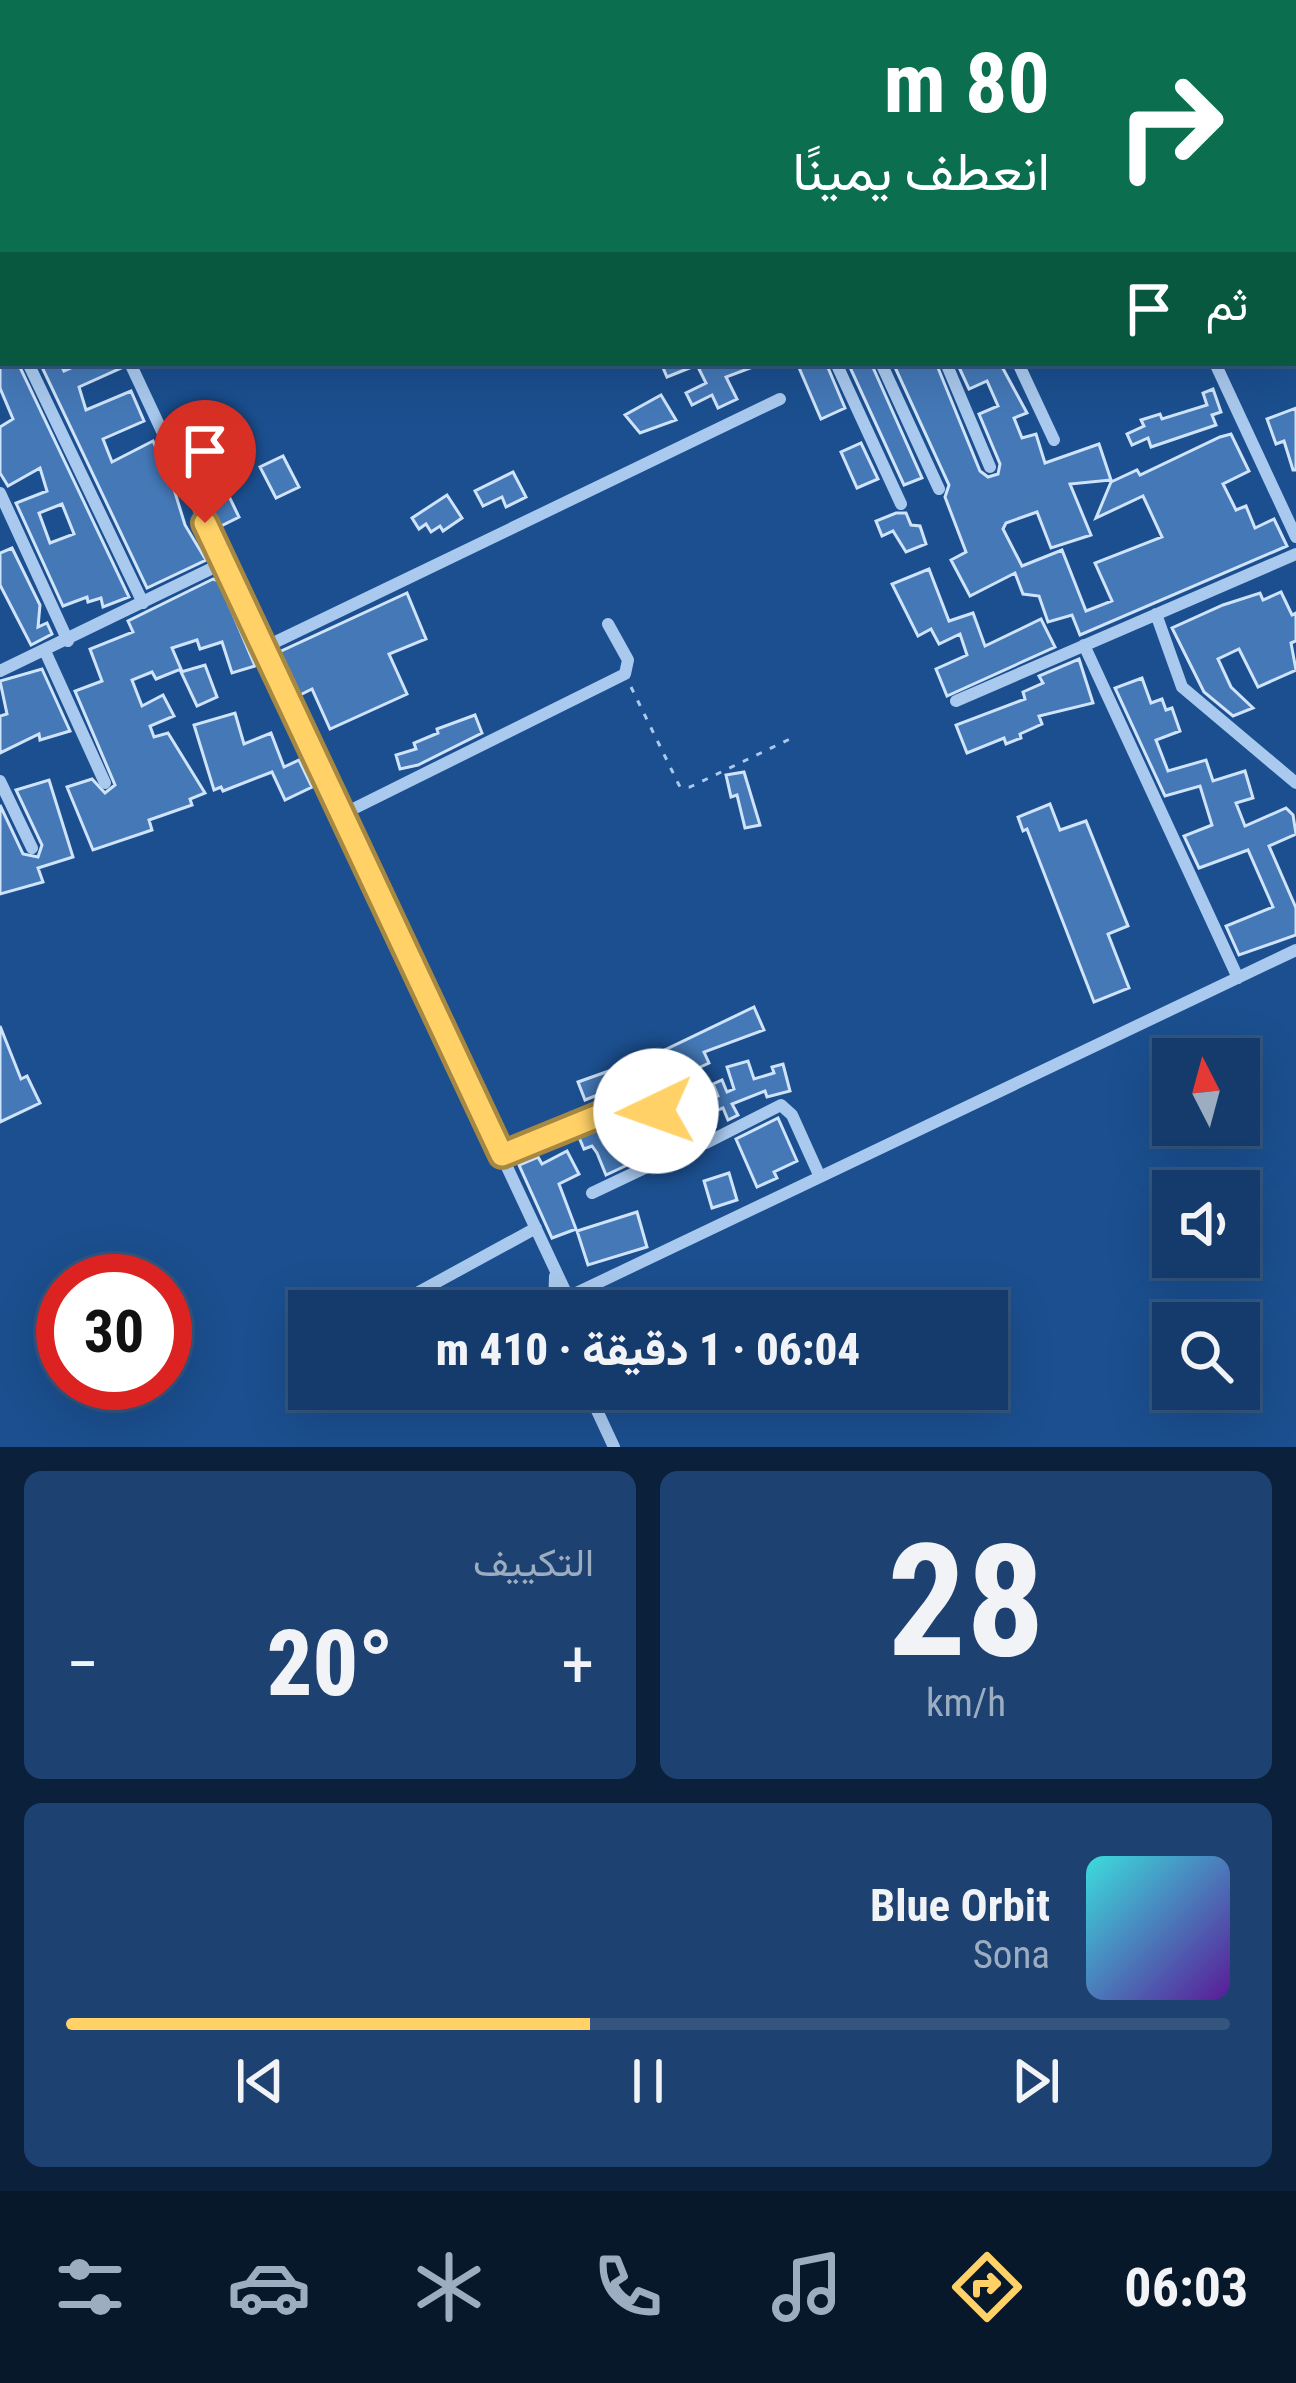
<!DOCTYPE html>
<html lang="ar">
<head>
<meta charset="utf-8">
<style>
  body { margin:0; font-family:"Roboto Condensed",Vazirmatn,sans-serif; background:#1d4271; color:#f1f3f6; direction:rtl; height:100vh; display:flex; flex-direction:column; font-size:45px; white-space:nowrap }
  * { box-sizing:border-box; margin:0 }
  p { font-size:39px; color:#9dadc1 }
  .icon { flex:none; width:66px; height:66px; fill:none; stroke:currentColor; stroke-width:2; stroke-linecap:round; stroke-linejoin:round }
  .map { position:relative; height:1447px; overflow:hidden; direction:ltr }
  .side { display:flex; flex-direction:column; gap:24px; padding:24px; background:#0b203b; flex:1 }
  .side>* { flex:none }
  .guide { position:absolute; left:0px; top:0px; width:1296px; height:366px; box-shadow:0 12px 48px #0002,0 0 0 3px #33557e; direction:rtl; background:#0b6e4f; color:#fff; overflow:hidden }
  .needle { width:78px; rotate:354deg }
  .buttons { position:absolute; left:1152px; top:1038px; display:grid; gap:24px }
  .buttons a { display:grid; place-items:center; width:108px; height:108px; border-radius:0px; background:#143b6b; box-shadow:0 12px 48px #0002,0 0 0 3px #33557e; font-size:60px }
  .speed { position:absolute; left:36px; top:1254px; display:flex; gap:24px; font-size:60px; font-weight:700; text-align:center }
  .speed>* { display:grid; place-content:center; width:156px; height:156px; border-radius:50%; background:#143b6b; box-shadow:0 12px 48px #0002,0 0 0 3px #33557e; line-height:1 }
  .speed .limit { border:18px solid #d22; background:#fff; color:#111 }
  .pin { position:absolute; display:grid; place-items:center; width:102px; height:102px; color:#fff; margin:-123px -51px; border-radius:50% 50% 50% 0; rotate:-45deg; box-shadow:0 0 12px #0007 }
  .pin .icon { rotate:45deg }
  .me { position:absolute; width:132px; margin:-66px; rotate:267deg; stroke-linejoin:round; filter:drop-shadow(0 0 9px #0008) }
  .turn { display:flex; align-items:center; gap:42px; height:252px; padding:0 48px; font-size:54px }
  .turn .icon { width:156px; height:156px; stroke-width:2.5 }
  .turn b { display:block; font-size:84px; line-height:102px }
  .then { display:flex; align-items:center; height:114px; padding:0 48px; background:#0003; gap:24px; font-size:45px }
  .big { font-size:90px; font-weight:800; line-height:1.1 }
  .side .widget { flex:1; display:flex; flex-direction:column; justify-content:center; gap:18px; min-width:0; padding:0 42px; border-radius:18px; background:#1d4271 }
  .side .dial { align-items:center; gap:0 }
  .dial b { font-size:156px; line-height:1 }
  .song { display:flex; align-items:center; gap:36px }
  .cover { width:144px; height:144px; border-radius:18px; background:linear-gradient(135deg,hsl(180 70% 55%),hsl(270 70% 35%)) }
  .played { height:12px; border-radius:6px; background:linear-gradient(90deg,#ffd166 45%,#33557e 45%) }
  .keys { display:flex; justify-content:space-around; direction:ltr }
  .heat { display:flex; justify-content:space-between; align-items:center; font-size:66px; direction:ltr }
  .side .tiles { flex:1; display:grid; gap:24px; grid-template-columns:1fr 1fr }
  .widget:last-child { grid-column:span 2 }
  .trip { position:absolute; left:288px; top:1290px; width:720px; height:120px; border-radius:0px; background:#143b6b; box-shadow:0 12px 48px #0002,0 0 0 3px #33557e; font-weight:800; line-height:120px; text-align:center; direction:rtl }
  .menu { display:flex; height:192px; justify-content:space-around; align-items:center; background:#08182b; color:#9dadc1 }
  .menu .icon { width:84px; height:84px }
  .menu .on { color:#ffd166 }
  .menu b { font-size:54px; color:#f1f3f6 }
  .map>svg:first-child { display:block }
  .building { fill:#4478b7; stroke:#cfe3fa; stroke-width:3; fill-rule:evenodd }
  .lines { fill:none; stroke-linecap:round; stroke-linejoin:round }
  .path { stroke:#a9c9ee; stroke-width:3; stroke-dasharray:6 9; stroke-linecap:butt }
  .street { stroke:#a9c9ee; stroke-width:12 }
  .route-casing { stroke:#a68842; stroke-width:30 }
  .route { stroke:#ffd166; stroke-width:21 }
</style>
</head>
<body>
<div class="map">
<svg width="1296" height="1447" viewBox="0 0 1296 1447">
  <rect width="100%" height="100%" fill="#1b4f8f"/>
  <path class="building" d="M 0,363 L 18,363 L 129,597 L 103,607 L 101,598 L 88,602 L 87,597 L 63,606 L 16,503 L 47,491 L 40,468 L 8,486 L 0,473 L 0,427 L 13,419 L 0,388 ZM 62,504 L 74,534 L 50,543 L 39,513 Z
    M 40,363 L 60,363 L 64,371 L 82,363 L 120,363 L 121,368 L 79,387 L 86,410 L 131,391 L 144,421 L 103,439 L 112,462 L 153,441 L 170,476 L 185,525 L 206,560 L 147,588 Z
    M 661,363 L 761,363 L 761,364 L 726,377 L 737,399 L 718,408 L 712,395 L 692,405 L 686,393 L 706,383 L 697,365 L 667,377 Z
    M 797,363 L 826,363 L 845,408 L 821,419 Z
    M 848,363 L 871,363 L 922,478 L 904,485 Z
    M 893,363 L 936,363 L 980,471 L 988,477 L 998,474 L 1000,464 L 979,414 L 998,406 L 987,381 L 969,389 L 957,363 L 1000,363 L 1027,413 L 1014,418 L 1022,438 L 1036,434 L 1045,463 L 1099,444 L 1111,480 L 1070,484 L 1091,535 L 1051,548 L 1037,512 L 1006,523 L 1003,529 L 1022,566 L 1062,550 L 1086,611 L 1112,601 L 1095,563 L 1162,537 L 1143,496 L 1096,518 L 1111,482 L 1137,470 L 1140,475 L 1220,437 L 1231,434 L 1249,471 L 1223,484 L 1236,510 L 1246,506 L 1255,528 L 1274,519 L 1287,546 L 1080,635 L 1072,615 L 1048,622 L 1039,596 L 1023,594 L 1015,573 L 970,596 L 951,560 L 966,552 L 945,497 L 949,485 Z
    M 1213,389 L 1221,412 L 1212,415 L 1216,425 L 1151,447 L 1148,438 L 1132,445 L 1127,434 L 1144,426 L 1141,420 L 1160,414 L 1162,419 L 1207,405 L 1203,393 Z
    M 661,395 L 676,420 L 640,433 L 625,415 Z
    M 1296,408 L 1296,470 L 1293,470 L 1284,441 L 1276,444 L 1267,419 Z
    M 861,443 L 878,479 L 857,488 L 841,452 Z
    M 283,456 L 299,487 L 276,498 L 260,467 Z
    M 513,472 L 526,497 L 506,507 L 502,497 L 483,506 L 475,491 Z
    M 211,488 L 214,493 L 225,488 L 239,517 L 219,527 L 202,492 Z
    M 447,495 L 462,518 L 443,531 L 440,526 L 431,532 L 426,524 L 419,529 L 412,518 Z
    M 896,513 L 906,513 L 911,525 L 920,526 L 926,544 L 906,552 L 893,531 L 882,536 L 876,521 Z
    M 12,548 L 40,605 L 38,627 L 47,623 L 52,634 L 31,645 L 0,585 L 0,553 Z
    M 929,569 L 949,621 L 973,613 L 985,646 L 1041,619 L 1055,647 L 947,696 L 936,669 L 967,655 L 960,634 L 939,644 L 931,629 L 918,636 L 892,584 Z
    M 213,579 L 219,581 L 255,666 L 232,673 L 222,642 L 200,649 L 197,640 L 172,648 L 181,669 L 156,679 L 152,672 L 132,680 L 142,706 L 163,695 L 174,716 L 150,726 L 154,737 L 168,733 L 205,793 L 190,799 L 192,805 L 149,820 L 152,830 L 93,850 L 67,787 L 92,779 L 105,793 L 115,785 L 75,691 L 102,681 L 90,649 L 133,632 L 128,621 Z
    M 1281,592 L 1292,615 L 1296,613 L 1296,641 L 1291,643 L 1296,670 L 1258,687 L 1239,649 L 1218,659 L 1231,687 L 1253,708 L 1233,716 L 1204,692 L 1172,628 L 1223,605 L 1260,593 L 1263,600 Z
    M 407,593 L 426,639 L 389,654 L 407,694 L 330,729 L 312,689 L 298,696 L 277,653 Z
    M 1079,659 L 1093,703 L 1039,716 L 1042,724 L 1020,734 L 1021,738 L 1006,744 L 1004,738 L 967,753 L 956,725 L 1025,699 L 1023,692 L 1043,683 L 1039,676 Z
    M 205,665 L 217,697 L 197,706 L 181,672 Z
    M 42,669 L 70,731 L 40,740 L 39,734 L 0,753 L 0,716 L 7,714 L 0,681 Z
    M 1142,678 L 1151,703 L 1162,699 L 1166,710 L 1172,708 L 1180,731 L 1156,740 L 1168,771 L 1206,760 L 1213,781 L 1245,771 L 1253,798 L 1236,803 L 1245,826 L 1286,808 L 1293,815 L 1296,834 L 1269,846 L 1296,908 L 1296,935 L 1239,955 L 1226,926 L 1273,907 L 1248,850 L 1199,868 L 1184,836 L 1212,825 L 1200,786 L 1165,796 L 1115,688 Z
    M 235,713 L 244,744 L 271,733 L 284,767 L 299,760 L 312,787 L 285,800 L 272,772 L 223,791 L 221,787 L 214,790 L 194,725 Z
    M 475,715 L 482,733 L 418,765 L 400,769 L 396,755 L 416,749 L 414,743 L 438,733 L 437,729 Z
    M 744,772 L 760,825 L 745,828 L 737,795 L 731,797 L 726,775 Z
    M 49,780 L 73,857 L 38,868 L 43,882 L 0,894 L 0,805 L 23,854 L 38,857 L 42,845 L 16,790 Z
    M 1050,804 L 1060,830 L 1086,821 L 1128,926 L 1108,934 L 1129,988 L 1094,1002 L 1027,829 L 1023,831 L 1018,817 Z
    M 754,1007 L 764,1030 L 704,1052 L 709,1063 L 683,1075 L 697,1106 L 718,1096 L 713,1084 L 722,1080 L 727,1092 L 734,1089 L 727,1067 L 748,1061 L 754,1079 L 774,1073 L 772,1067 L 783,1064 L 790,1091 L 767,1097 L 765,1091 L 732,1104 L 738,1115 L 728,1120 L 723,1108 L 710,1113 L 715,1127 L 700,1134 L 696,1143 L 686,1148 L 654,1078 L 603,1102 L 600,1094 L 585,1100 L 578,1082 L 654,1055 Z
    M 0,1026 L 21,1079 L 27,1076 L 40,1103 L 0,1122 Z
    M 778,1118 L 797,1161 L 774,1172 L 777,1178 L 757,1187 L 736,1139 Z
    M 613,1120 L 621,1141 L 633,1136 L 642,1158 L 606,1175 L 597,1153 L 592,1146 L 584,1149 L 578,1135 Z
    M 567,1151 L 579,1174 L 559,1184 L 576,1229 L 552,1238 L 519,1165 L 538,1157 L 542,1164 Z
    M 729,1173 L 737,1200 L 712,1208 L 704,1181 Z
    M 637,1212 L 647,1247 L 588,1265 L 577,1231 Z"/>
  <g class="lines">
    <path class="path" d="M 631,687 L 680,787 L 690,787 L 794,737"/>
    <path class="street" d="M 735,0 L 736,3
      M 915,0 L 916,3
      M 1109,0 L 1110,3
      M 0,88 L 3,95
      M 1293,139 L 1296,139
      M 0,276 L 3,274
      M 0,305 L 3,311
      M 28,363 L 143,603
      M 130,363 L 568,1297 L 1296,950
      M 836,363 L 901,504
      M 881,363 L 939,489
      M 946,363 L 990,467
      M 1018,363 L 1054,440
      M 1215,363 L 1296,537
      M 0,493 L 68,641
      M 1156,614 L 1182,687 L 1296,783
      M 1084,645 L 1238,978
      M 263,648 L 780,399
      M 45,651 L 105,783
      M 0,671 L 223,563
      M 956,701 L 1296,554
      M 0,781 L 32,848
      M 343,814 L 625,674 L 628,660 L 608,624
      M 706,1143 L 781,1105 L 792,1115 L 820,1177
      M 502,1155 L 637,1099 L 648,1102 L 674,1147 L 672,1155 L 592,1193
      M 384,1311 L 536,1228
      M 554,1311 L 555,1276
      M 587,1389 L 614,1447"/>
  </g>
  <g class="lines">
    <defs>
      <path id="route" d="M 205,523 L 502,1155 L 637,1100 L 656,1111"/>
    </defs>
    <use href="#route" class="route-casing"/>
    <use href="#route" class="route"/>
  </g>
</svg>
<div class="buttons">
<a><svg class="needle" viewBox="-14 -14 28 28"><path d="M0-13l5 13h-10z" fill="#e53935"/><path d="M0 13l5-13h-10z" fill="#9dadc1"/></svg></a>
<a><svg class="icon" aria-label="sound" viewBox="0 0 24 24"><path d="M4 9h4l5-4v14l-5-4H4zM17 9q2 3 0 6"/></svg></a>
<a><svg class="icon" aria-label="search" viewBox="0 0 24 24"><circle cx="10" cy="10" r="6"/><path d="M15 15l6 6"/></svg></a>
</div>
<div class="speed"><div class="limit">30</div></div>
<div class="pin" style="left:205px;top:523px;background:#d93025"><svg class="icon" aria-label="arrive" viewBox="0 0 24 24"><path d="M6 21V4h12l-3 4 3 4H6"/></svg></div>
<svg class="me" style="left:656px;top:1111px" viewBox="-20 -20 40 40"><circle r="19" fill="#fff"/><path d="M0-13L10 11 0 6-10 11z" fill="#ffd166"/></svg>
<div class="trip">06:04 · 1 دقيقة · 410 m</div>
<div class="guide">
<div class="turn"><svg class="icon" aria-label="right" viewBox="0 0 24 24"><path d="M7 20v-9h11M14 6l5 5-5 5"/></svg><div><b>80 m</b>انعطف يمينًا</div></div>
<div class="then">ثم<svg class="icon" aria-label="arrive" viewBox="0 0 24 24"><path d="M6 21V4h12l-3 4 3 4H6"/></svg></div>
</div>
</div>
<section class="side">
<div class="tiles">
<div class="widget dial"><b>28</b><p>km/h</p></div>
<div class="widget"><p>التكييف</p>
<div class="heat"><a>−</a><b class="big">20°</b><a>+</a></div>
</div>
<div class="widget">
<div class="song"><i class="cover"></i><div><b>Blue Orbit</b><p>Sona</p></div></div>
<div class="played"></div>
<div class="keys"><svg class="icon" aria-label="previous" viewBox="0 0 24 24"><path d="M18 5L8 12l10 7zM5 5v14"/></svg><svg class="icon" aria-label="pause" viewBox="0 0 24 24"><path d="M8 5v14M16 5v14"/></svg><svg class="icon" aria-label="next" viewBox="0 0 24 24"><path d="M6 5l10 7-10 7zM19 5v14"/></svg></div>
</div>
</div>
</section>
<nav class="menu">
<b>06:03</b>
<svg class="icon on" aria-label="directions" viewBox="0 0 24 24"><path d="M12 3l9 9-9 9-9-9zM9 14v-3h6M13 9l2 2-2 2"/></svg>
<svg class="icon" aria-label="music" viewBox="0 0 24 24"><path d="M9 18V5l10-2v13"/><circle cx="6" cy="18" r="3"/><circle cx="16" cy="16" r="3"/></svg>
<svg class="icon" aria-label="phone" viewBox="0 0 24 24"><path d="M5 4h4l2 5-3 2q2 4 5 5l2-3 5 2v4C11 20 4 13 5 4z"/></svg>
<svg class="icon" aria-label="climate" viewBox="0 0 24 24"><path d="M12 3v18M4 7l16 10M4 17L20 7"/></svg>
<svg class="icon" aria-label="car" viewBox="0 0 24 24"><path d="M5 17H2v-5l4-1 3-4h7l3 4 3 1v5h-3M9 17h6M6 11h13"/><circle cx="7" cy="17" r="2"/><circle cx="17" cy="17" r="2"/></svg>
<svg class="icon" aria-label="filters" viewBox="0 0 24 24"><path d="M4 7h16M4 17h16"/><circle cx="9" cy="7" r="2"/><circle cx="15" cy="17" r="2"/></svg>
</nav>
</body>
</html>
